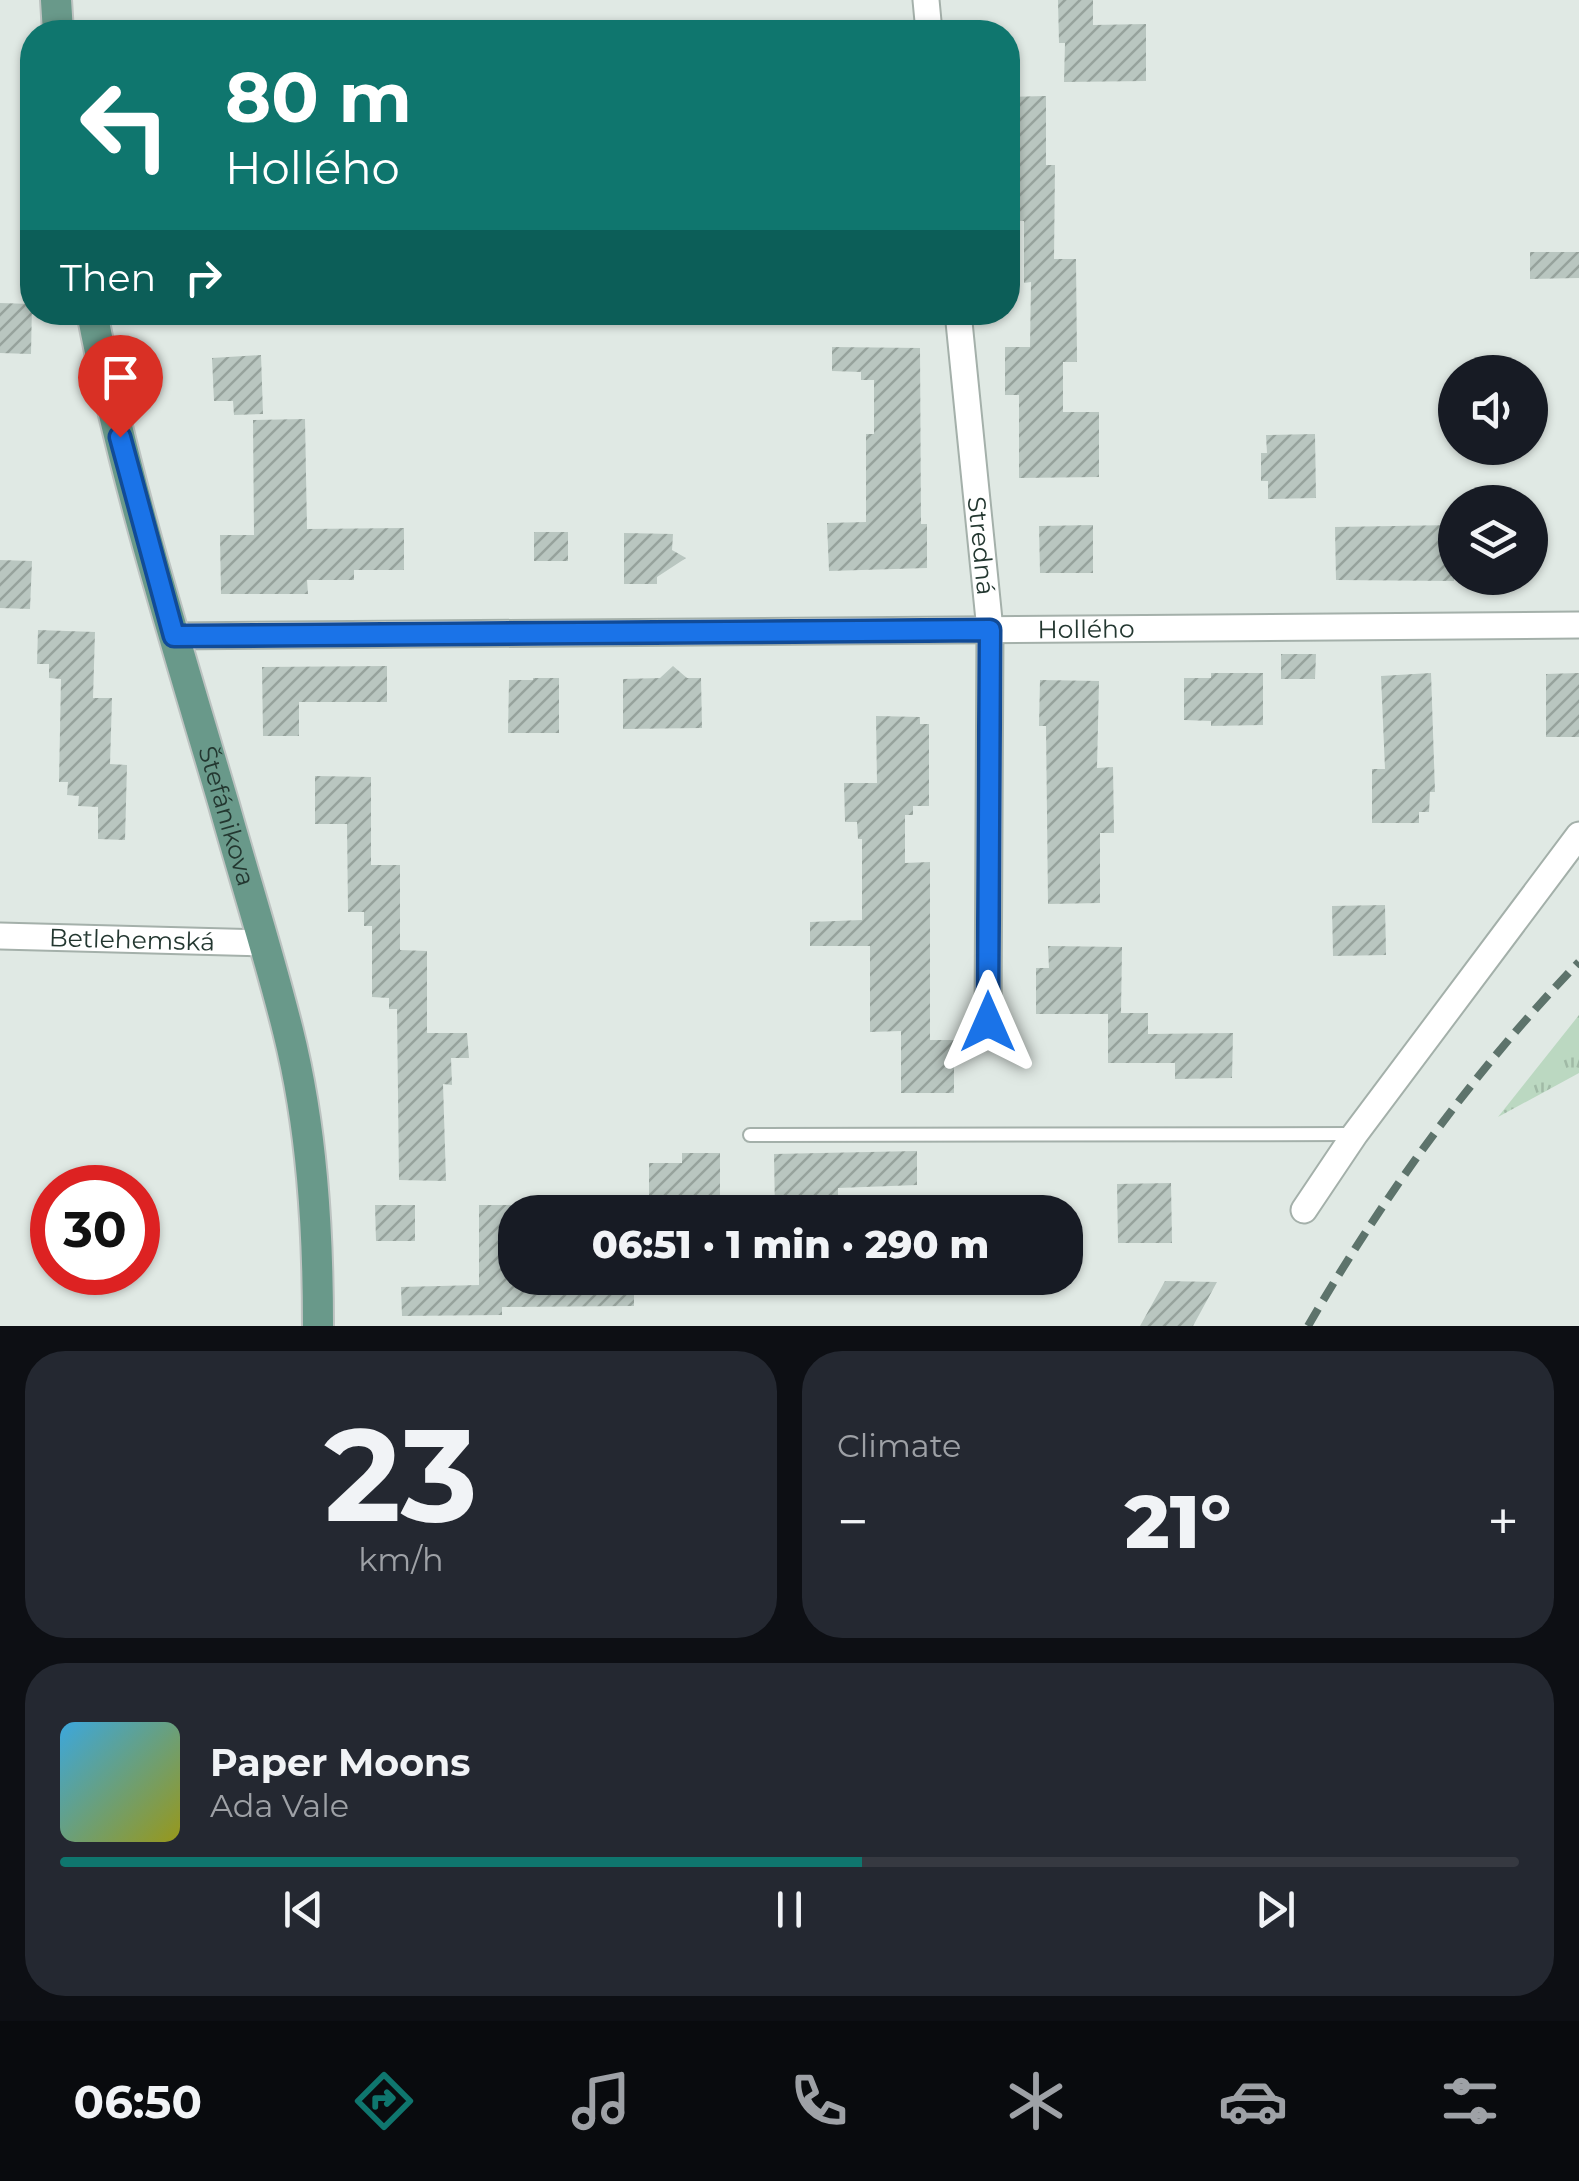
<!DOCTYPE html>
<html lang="en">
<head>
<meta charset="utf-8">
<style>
  body { margin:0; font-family:Montserrat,sans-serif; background:#242831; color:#f1f3f6; height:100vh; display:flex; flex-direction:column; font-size:38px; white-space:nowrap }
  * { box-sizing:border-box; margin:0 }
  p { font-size:32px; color:#9ea1a6 }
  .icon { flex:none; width:55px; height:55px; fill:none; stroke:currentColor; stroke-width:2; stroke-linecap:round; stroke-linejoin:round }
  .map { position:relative; height:1326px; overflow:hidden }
  .details { display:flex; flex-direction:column; gap:25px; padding:25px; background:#0d0f14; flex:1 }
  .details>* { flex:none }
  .hud { position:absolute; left:20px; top:20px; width:1000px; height:305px; border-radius:40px; box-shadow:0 2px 8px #0004; background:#0f766e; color:#fff; overflow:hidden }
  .tools { position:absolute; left:1438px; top:355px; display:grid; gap:20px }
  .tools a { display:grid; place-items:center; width:110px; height:110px; border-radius:50%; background:#171b24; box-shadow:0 2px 8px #0004; font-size:50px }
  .speed { position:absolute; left:30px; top:1165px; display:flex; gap:20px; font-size:50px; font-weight:700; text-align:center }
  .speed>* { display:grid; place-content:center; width:130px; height:130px; border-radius:50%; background:#171b24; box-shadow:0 2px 8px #0004; line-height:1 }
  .speed .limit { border:15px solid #d22; background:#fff; color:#111 }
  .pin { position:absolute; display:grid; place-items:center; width:85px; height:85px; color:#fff; margin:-102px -42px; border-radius:50% 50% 50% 0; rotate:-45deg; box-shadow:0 0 10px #0007 }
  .pin .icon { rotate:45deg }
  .me { position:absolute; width:110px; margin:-55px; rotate:0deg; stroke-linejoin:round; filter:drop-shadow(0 0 8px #0008) }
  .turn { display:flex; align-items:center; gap:35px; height:210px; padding:0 40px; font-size:45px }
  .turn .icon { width:130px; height:130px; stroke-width:2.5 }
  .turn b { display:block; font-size:70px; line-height:85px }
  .then { display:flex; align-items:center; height:95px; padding:0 40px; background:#0003; gap:20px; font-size:38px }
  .big { font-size:75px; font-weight:800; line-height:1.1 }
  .details .card { flex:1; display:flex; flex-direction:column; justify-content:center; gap:15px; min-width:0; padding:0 35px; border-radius:40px; background:#242831 }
  .details .dial { align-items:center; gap:0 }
  .dial b { font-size:130px; line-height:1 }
  .song { display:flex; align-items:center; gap:30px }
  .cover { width:120px; height:120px; border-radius:15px; background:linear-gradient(135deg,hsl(200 70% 55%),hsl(60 70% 35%)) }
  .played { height:10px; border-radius:5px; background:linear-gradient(90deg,#0f766e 55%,#363941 55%) }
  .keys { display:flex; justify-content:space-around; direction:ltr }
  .heat { display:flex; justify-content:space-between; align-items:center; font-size:55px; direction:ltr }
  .details .tiles { flex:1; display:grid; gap:25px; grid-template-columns:1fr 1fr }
  .card:last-child { grid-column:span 2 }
  .trip { position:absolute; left:498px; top:1195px; width:585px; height:100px; border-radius:40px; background:#171b24; box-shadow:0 2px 8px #0004; font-weight:800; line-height:100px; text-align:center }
  .menu { display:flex; height:160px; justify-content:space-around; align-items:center; background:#090b0e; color:#9ea1a6 }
  .menu .icon { width:70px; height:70px }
  .menu .active { color:#0f766e }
  .menu b { font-size:45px; color:#f1f3f6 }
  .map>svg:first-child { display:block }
  .grass { fill:url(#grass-tufts) }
  .building { fill:url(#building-hatch) }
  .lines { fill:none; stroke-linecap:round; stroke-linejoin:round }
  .service-casing { stroke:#a4b0aa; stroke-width:16 }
  .minor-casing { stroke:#a4b0aa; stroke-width:29 }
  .primary-casing { stroke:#bdc3c1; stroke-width:34 }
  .service { stroke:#fff; stroke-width:12 }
  .minor { stroke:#fff; stroke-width:25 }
  .primary { stroke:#69998a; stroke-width:30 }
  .rail { stroke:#5d736b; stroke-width:8; stroke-dasharray:20 10; stroke-linecap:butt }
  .route-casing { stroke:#114b97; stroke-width:25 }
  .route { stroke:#1a73e8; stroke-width:18 }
  .labels { text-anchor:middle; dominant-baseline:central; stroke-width:8; stroke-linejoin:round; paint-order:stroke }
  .street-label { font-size:25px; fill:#233730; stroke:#f0f6f2 }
</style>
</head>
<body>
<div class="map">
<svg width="1579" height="1326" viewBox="0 0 1579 1326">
  <defs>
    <pattern id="grass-tufts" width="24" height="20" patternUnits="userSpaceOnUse" patternTransform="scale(2.5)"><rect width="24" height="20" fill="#bbd8c1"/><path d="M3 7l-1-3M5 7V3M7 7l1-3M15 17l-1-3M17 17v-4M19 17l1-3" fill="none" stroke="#a0baa6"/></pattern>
    <pattern id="building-hatch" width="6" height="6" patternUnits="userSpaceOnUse" patternTransform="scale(2.5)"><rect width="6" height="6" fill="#b9c6c0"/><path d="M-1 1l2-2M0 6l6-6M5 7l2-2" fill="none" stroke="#96a29c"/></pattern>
  </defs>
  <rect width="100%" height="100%" fill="#e0e9e4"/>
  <path class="grass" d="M 1579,1015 L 1579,1073 L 1498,1117 Z"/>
  <path class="building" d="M 1058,0 L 1093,0 L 1093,25 L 1146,24 L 1146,81 L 1064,82 L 1065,43 L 1059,43 Z
    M 1046,96 L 1046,165 L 1055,165 L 1054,259 L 1076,259 L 1077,362 L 1063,362 L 1063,412 L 1099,412 L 1099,477 L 1019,478 L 1019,395 L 1005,395 L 1005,347 L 1030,347 L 1031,282 L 1024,283 L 1024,221 L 1008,221 L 1008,97 Z
    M 1530,252 L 1579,252 L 1579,278 L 1530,279 Z
    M 0,303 L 32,304 L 31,354 L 0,353 Z
    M 832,347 L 920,348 L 921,524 L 927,524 L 927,568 L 829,571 L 827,523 L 866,522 L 866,434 L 874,434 L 874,380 L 861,380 L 861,372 L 832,371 Z
    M 261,355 L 263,414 L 234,415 L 233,401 L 214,401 L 212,358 Z
    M 305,419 L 307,529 L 404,528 L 404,570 L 354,570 L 354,580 L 307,580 L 308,594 L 221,594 L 220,535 L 254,535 L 253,420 Z
    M 1315,434 L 1316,498 L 1268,499 L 1268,481 L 1261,481 L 1261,453 L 1267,453 L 1266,435 Z
    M 1093,525 L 1093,573 L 1040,573 L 1039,526 Z
    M 1453,525 L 1454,581 L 1336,580 L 1335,527 Z
    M 534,532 L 568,532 L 568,561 L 534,561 Z
    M 624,533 L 673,534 L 672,550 L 686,558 L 657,577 L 657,584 L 624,584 Z
    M 0,560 L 32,561 L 30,609 L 0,608 Z
    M 38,630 L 95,632 L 93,698 L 112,698 L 110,764 L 127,765 L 125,840 L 98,839 L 98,807 L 78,806 L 79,796 L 67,795 L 68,782 L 59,782 L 61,679 L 49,678 L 49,664 L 37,664 Z
    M 1281,654 L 1316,654 L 1315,679 L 1281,679 Z
    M 387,666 L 387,702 L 299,702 L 299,736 L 263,736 L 262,667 Z
    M 673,666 L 687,678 L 701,678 L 702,728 L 623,729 L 623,679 L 660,678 Z
    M 1211,673 L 1263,673 L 1263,725 L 1211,726 L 1211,721 L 1184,720 L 1184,678 L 1211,678 Z
    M 1431,673 L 1435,792 L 1430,792 L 1429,812 L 1419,812 L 1419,823 L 1372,823 L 1372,769 L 1385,769 L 1381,676 Z
    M 1579,673 L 1579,737 L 1546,737 L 1546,674 Z
    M 533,678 L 559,678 L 559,733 L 508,733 L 509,680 L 533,680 Z
    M 1040,680 L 1099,681 L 1097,768 L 1113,767 L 1114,833 L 1100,833 L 1100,903 L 1048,904 L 1046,726 L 1039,726 Z
    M 876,716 L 920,717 L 920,724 L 929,724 L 929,806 L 913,806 L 913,815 L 905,815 L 905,863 L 930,862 L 930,1040 L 954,1040 L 954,1093 L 901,1093 L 901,1031 L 870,1032 L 870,946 L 810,946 L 810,922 L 862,920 L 862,839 L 858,839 L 857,822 L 845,822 L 844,783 L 877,783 Z
    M 315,776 L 371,777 L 371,865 L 400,865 L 400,950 L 427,951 L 427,1033 L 467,1033 L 469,1058 L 451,1058 L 452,1085 L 443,1084 L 446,1181 L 399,1180 L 397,1009 L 389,1009 L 389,998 L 372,997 L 372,926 L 364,926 L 364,912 L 348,912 L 347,824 L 315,824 Z
    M 1385,905 L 1386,955 L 1333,956 L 1332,906 Z
    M 1048,946 L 1122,947 L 1121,1013 L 1148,1013 L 1148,1034 L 1233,1033 L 1232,1078 L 1175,1079 L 1175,1063 L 1108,1063 L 1108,1014 L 1036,1014 L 1036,968 L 1049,968 Z
    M 917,1151 L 917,1185 L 838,1188 L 838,1206 L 801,1207 L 802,1212 L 775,1212 L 774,1154 Z
    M 682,1153 L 720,1153 L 720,1206 L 695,1206 L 695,1212 L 649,1212 L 649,1163 L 682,1163 Z
    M 1171,1183 L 1172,1243 L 1118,1243 L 1117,1184 Z
    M 375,1205 L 415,1205 L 415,1241 L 376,1241 Z
    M 479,1205 L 515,1205 L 515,1278 L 634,1278 L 634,1306 L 502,1307 L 502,1315 L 402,1316 L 401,1287 L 479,1285 Z
    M 1165,1281 L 1217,1282 L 1193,1326 L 1140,1326 Z"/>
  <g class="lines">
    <defs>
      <path id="service" d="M 750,1135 L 1353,1134"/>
      <g id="minor">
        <path d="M 926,0 L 929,32"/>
        <path id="s1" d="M 958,312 L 990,630 L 988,1021"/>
        <path id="s2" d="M 174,636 L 1579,625"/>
        <path id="s3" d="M 0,936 L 264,943"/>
        <path d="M 1304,1210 L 1355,1134 L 1579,835"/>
      </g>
      <g id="primary">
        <path d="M 56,0 L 58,32"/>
        <path id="s4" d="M 92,312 C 124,479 176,642 224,805 C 245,880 269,955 288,1031 C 312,1127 318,1228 318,1326"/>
      </g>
    </defs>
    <use href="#service" class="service-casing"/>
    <use href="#minor" class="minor-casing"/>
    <use href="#primary" class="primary-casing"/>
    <use href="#service" class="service"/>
    <use href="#minor" class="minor"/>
    <use href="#primary" class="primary"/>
    <path class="rail" d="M 1308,1326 C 1384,1195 1474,1071 1579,962"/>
  </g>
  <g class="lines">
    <defs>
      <path id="route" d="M 120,437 L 174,636 L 990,630 L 988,1022"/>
    </defs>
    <use href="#route" class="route-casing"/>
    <use href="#route" class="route"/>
  </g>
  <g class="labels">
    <g class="street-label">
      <text stroke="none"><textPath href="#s1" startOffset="235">Stredná</textPath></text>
      <text stroke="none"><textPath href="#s2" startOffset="912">Hollého</textPath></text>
      <text stroke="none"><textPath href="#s4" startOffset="522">Štefánikova</textPath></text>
      <text stroke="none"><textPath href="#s3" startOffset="132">Betlehemská</textPath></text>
    </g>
  </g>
</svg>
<div class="tools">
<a><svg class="icon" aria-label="sound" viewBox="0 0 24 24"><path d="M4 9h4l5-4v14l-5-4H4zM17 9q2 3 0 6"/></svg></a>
<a><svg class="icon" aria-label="layers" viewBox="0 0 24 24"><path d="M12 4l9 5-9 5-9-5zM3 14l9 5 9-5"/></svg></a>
</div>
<div class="speed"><div class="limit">30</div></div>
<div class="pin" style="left:120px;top:437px;background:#d93025"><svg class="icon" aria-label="arrive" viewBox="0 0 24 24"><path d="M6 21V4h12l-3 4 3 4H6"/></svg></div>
<svg class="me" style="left:988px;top:1022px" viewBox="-20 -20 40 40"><path d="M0-17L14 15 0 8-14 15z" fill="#1a73e8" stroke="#fff" stroke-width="4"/></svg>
<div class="trip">06:51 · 1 min · 290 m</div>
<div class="hud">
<div class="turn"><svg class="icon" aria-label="left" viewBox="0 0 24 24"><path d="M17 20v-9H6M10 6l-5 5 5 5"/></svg><div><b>80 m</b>Hollého</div></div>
<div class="then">Then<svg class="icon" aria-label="right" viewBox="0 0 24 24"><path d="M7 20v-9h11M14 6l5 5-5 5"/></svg></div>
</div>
</div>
<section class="details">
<div class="tiles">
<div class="card dial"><b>23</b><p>km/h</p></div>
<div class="card"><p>Climate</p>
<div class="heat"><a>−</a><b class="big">21°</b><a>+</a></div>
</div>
<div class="card">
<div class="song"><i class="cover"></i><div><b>Paper Moons</b><p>Ada Vale</p></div></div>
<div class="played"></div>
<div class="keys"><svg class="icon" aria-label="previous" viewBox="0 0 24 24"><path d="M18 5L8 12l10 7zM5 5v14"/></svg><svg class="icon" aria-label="pause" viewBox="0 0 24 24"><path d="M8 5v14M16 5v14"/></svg><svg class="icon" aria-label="next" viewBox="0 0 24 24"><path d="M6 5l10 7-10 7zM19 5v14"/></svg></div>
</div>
</div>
</section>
<nav class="menu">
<b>06:50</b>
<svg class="icon active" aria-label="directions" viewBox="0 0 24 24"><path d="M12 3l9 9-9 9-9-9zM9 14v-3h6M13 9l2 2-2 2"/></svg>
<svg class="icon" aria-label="music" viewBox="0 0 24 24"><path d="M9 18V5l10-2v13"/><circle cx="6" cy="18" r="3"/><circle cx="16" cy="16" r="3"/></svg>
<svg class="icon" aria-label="phone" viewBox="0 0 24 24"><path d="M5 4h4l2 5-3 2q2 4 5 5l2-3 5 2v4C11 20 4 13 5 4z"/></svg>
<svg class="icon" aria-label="climate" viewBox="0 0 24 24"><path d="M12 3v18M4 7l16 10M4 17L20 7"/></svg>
<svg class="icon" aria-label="car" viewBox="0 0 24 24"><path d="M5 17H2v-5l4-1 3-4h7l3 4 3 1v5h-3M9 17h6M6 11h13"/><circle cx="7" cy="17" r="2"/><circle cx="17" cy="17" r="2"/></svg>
<svg class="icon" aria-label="filters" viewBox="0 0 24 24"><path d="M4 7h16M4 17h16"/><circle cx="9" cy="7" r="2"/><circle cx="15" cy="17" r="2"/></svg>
</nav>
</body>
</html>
